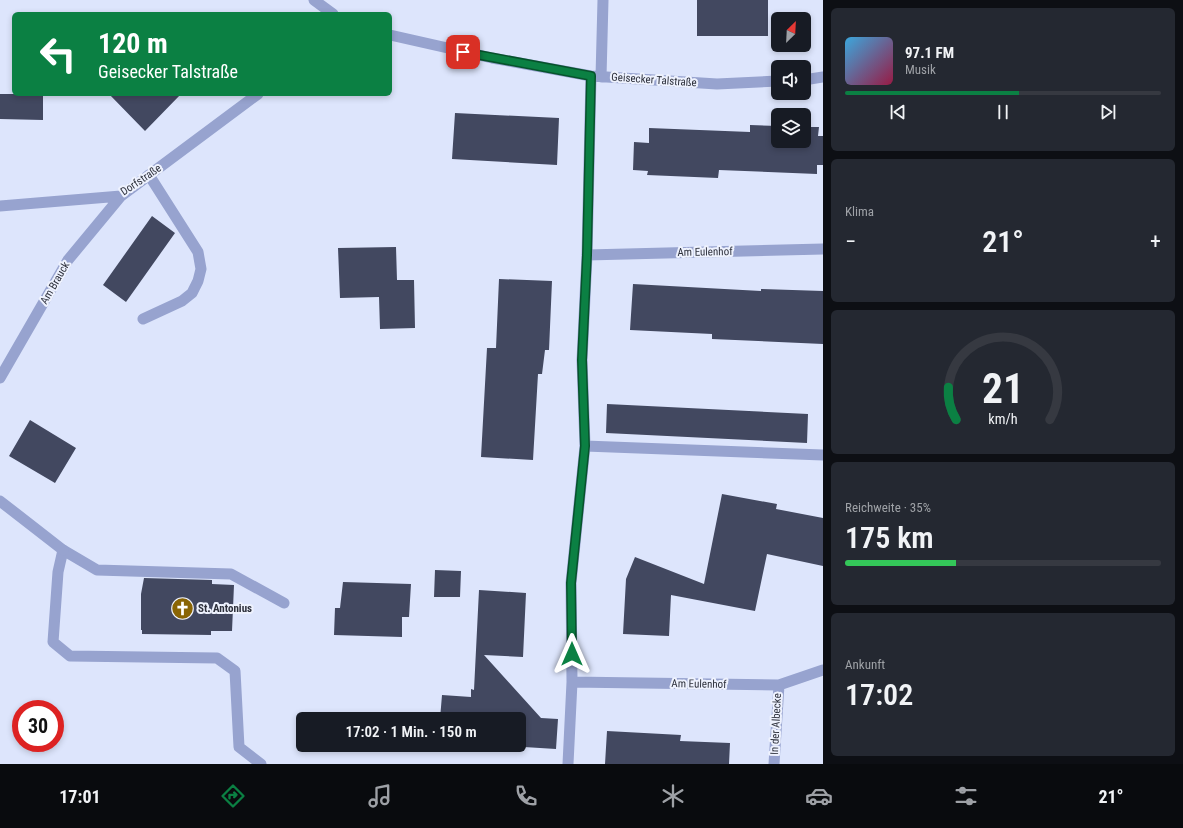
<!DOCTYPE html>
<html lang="de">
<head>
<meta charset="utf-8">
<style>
  body { margin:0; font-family:"Roboto Condensed",sans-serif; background:#242831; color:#f1f3f6; height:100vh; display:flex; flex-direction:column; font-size:15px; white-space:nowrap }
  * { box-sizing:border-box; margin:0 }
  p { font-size:13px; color:#9ea1a6 }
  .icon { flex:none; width:22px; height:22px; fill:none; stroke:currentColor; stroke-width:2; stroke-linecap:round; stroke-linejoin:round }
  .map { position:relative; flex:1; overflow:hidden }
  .details { display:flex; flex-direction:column; gap:8px; padding:8px; background:#0d0f14; width:360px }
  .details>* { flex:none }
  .top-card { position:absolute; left:12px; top:12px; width:380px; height:84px; border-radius:6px; box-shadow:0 2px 6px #0003; background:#0b8043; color:#fff; overflow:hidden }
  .needle { width:26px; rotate:24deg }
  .buttons { position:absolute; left:771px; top:12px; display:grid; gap:8px }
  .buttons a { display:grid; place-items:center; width:40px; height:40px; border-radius:6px; background:#171b24; box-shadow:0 2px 6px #0003; font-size:20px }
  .speed { position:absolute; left:12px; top:700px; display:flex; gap:8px; font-size:20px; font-weight:700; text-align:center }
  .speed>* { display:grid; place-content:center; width:52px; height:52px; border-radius:50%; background:#171b24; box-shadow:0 2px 6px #0003; line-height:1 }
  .speed .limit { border:6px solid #d22; background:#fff; color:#111 }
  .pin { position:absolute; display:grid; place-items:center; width:34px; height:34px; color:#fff; margin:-17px; border-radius:8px; box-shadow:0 2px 6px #0006 }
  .me { position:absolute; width:44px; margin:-22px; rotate:0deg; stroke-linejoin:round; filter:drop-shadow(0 0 3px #0008) }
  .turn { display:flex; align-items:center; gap:14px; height:84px; padding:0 20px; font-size:18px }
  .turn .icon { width:52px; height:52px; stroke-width:2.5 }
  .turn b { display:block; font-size:28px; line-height:34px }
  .big { font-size:30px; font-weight:600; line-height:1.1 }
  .details .card { flex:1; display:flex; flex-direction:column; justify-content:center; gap:6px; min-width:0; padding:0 14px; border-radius:6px; background:#242831 }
  .details .dial { align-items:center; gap:0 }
  .dial svg { height:104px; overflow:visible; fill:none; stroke:#363941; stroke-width:7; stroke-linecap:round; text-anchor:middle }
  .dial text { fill:#f1f3f6; stroke:none }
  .song { display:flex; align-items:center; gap:12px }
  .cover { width:48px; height:48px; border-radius:6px; background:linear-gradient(135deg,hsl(200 70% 55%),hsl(340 70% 35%)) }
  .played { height:4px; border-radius:2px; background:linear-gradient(90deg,#0b8043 55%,#363941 55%) }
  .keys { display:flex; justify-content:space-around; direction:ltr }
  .heat { display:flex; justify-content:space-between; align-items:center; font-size:22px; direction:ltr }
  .charge { height:6px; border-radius:3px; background:linear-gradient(90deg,#34c759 35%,#363941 0) }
  .trip { position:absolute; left:296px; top:712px; width:230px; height:40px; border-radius:6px; background:#171b24; box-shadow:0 2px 6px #0003; font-weight:600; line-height:40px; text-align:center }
  .menu { display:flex; height:64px; justify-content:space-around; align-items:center; background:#090b0e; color:#9ea1a6 }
  .menu .icon { width:28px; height:28px }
  .menu .selected { color:#0b8043 }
  .menu b { font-size:18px; color:#f1f3f6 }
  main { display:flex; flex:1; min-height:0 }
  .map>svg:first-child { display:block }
  .building { fill:#424860 }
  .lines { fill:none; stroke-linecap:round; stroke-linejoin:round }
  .service { stroke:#97a3cf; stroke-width:11 }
  .minor { stroke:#97a3cf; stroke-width:11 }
  .route-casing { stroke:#07532c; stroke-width:10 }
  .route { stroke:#0b8043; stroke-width:7 }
  .labels { text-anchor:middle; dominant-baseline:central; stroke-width:4; stroke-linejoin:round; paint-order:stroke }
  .street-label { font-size:11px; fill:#2d303b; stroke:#eef2fe }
  .poi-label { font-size:11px; font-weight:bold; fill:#2d303b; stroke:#eef2fe; text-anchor:start }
</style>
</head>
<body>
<main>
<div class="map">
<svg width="823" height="764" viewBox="0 0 823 764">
  <rect width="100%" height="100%" fill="#dde5fc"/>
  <path class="building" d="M 697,0 L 768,0 L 768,36 L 697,36 Z
    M 0,94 L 43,94 L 43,120 L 0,119 Z
    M 109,94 L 181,94 L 145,131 Z
    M 455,113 L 559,118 L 557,165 L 452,159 Z
    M 750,125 L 778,126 L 778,141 L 804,141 L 804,127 L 819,127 L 818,136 L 823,136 L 823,165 L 817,165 L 817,174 L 719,170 L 718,178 L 647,175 L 648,171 L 633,170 L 634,142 L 649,143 L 649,128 L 750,132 Z
    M 152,216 L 175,233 L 126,302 L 103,285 Z
    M 396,247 L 397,280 L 414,280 L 415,328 L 380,329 L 379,297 L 340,298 L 338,248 Z
    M 499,279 L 552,281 L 549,350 L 545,350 L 542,374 L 538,374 L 533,460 L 481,457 L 487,348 L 496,348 Z
    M 633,284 L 761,291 L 761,289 L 823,291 L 823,344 L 712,339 L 712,334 L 630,330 Z
    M 607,404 L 808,414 L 807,443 L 606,433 Z
    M 30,420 L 76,448 L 55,483 L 9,456 Z
    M 722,494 L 777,504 L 776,509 L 823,518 L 823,566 L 767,554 L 755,611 L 671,595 L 669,636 L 623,634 L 626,579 L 635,557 L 704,584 Z
    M 435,570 L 461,571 L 460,597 L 434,597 Z
    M 144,578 L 212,580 L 212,584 L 234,585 L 232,631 L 211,631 L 211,635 L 142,634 L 142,630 L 141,630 L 141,594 Z
    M 343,582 L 411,584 L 409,617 L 402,617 L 402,637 L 334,635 L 335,608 L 340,608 Z
    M 479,590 L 526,593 L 523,657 L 484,655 L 541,718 L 558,719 L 556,749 L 490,745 L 519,745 L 519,719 L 440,719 L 442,695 L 471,697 L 471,689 L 474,690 Z
    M 607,731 L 681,735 L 680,741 L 730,743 L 729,764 L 605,764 Z"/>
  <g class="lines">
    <path class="service" d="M 143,319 L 182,301 L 192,293 L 198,281 L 201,269 L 198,252 L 149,175
      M 261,764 L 239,747 L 235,671 L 217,658 L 70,656 L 53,642 L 58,572 L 63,550 L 97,570 L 231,574 L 284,603"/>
    <path class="minor" d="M 314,0 L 333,14
      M 390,35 L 492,58 L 591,76 L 717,84 L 778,81
      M 601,77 L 603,0
      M 804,80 L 823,77
      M 0,206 L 121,196 L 258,94
      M 587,255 L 823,249
      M 0,378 L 68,260 L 121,196
      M 585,446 L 823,455
      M 0,501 L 63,550
      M 572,682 L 779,685 L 823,670
      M 568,764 L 572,682 L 571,583 L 585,446 L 582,360 L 587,255 L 591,76
      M 774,764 L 779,685"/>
  </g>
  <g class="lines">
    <defs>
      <path id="route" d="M 463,52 L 591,76 L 587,255 L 582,360 L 585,446 L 571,583 L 572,654"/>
    </defs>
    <use href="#route" class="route-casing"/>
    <use href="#route" class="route"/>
  </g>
  <defs>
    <symbol id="church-disc" viewBox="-11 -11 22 22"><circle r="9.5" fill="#8a6504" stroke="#eef2fe"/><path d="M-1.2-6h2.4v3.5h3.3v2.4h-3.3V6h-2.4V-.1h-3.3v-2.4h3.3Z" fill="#fff"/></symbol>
  </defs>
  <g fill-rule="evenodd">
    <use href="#church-disc" x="170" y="596" width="25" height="25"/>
  </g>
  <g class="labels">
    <g class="street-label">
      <text transform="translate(654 80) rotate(4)">Geisecker Talstraße</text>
      <text transform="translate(141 180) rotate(-34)">Dorfstraße</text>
      <text transform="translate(705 252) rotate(-1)">Am Eulenhof</text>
      <text transform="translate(55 283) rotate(-60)">Am Brauck</text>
      <text transform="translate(699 684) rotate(1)">Am Eulenhof</text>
      <text transform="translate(776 724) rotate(-87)">In der Albecke</text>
    </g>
    <g class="poi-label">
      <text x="198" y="608">St. Antonius</text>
    </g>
  </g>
</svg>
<div class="buttons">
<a><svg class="needle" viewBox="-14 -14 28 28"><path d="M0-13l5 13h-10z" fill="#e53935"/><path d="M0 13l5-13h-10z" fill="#9ea1a6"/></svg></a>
<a><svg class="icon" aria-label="sound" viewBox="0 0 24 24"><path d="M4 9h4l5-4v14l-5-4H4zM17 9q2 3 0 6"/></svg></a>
<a><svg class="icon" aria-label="layers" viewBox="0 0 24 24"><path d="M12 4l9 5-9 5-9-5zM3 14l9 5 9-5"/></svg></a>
</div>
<div class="speed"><div class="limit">30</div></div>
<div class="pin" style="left:463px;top:52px;background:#d93025"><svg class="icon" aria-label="arrive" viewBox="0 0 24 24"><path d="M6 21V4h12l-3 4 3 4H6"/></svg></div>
<svg class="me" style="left:572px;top:654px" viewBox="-20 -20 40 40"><path d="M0-17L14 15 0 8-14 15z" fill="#0b8043" stroke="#fff" stroke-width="4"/></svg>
<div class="trip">17:02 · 1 Min. · 150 m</div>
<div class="top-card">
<div class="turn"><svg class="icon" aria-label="left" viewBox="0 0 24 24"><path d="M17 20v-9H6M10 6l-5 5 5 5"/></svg><div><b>120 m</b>Geisecker Talstraße</div></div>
</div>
</div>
<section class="details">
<div class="card">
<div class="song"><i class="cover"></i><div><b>97.1 FM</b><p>Musik</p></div></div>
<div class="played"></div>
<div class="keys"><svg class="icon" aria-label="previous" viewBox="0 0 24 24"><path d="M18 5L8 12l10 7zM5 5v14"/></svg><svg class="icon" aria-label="pause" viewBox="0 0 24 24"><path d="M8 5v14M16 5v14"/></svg><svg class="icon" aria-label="next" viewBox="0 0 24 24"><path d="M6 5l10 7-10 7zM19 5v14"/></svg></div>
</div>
<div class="card"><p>Klima</p>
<div class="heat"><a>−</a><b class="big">21°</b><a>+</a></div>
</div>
<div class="card dial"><svg viewBox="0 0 100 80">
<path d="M14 69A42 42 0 1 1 86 69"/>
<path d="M14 69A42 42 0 0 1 8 44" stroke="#0b8043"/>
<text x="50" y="56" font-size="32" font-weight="700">21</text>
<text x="50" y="72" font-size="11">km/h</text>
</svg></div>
<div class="card"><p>Reichweite · 35%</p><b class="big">175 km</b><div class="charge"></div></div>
<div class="card"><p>Ankunft</p><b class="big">17:02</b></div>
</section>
</main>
<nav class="menu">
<b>17:01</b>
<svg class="icon selected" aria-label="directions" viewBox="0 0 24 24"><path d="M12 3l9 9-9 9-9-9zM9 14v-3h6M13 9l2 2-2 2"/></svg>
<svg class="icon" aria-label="music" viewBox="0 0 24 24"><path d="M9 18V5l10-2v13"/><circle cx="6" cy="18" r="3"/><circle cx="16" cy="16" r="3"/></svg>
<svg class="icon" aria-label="phone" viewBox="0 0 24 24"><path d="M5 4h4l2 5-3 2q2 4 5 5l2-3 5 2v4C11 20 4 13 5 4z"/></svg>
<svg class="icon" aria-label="climate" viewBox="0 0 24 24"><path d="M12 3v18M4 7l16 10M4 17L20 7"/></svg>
<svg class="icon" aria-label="car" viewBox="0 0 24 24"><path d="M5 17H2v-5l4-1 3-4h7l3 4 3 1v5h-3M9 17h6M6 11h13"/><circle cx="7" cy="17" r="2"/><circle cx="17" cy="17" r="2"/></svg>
<svg class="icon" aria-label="filters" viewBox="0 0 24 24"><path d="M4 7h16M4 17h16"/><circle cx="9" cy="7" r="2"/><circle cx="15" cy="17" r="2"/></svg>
<b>21°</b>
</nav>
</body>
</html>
